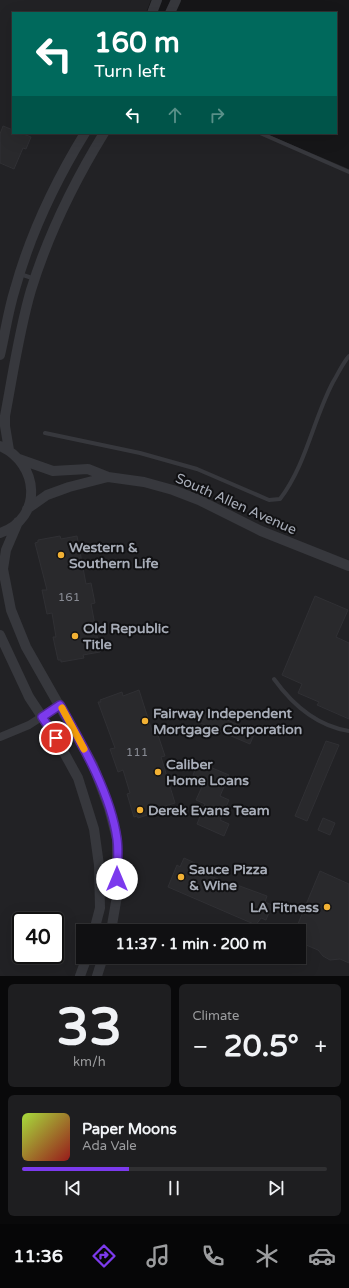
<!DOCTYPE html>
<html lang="en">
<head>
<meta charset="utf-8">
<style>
  body { margin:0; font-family:"Varela Round",sans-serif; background:#1e1e20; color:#f1f3f6; height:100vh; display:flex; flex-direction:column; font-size:15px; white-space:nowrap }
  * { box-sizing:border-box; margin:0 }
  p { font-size:13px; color:#9c9d9f }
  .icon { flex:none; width:22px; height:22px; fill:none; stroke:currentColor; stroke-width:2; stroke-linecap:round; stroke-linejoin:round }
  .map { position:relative; height:976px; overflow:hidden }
  .side { display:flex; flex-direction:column; gap:8px; padding:8px; background:#09090a; flex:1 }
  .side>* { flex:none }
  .hud { position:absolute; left:12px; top:12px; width:325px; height:122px; border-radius:0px; box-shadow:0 4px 16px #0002,0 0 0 1px #303032; background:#00695c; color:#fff; overflow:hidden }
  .speed { position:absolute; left:12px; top:912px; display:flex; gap:8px; font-size:20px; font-weight:700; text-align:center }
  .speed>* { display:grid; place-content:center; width:52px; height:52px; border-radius:50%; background:#101012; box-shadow:0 4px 16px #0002,0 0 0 1px #303032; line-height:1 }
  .speed .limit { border:2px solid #111; border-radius:6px; background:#fff; color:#111 }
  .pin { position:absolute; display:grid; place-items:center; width:34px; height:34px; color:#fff; margin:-17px; border:2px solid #fff; border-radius:50%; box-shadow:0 1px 4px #0007 }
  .me { position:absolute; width:44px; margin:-22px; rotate:0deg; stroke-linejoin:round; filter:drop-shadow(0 0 3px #0008) }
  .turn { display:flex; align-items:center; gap:14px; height:84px; padding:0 16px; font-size:18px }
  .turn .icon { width:52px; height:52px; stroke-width:2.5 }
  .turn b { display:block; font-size:28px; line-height:34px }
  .lanes { display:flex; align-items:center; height:38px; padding:0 16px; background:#0003; justify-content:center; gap:20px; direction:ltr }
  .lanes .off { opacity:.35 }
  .big { font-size:30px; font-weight:700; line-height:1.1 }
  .side .widget { flex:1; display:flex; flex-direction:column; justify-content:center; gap:6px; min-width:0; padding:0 14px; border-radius:6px; background:#1e1e20 }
  .side .dial { align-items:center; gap:0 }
  .dial b { font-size:52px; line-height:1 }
  .song { display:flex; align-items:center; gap:12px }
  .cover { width:48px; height:48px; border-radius:6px; background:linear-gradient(135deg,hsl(80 70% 55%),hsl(0 70% 35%)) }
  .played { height:4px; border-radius:2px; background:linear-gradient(90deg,#7c3aed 35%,#303032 35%) }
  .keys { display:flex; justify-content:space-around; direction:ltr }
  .heat { display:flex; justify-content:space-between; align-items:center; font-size:22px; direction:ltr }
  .side .tiles { flex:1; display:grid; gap:8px; grid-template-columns:1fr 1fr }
  .widget:last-child { grid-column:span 2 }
  .trip { position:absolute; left:76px; top:924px; width:230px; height:40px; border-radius:0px; background:#101012; box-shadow:0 4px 16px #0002,0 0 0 1px #303032; font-weight:700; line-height:40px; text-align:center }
  .dock { display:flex; height:64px; justify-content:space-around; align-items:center; background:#060607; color:#9c9d9f }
  .dock .icon { width:28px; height:28px }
  .dock .on { color:#7c3aed }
  .dock b { font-size:18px; color:#f1f3f6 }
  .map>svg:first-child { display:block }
  .built { fill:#222225; fill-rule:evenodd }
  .building { fill:#29292c; stroke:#303034 }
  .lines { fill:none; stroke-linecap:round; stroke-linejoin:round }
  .service { stroke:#37383d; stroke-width:4 }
  .minor { stroke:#37383d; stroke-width:8 }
  .tertiary { stroke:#37383d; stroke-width:10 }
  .route-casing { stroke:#51269a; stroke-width:10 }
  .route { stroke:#7c3aed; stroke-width:7 }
  .slow { stroke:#f59e0b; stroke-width:7 }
  .poi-dot { fill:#f2b134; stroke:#111113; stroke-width:1.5 }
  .labels { text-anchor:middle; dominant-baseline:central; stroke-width:4; stroke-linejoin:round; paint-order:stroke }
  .number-label { font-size:12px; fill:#888b94 }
  .street-label { font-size:14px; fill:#a8adb8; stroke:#111113 }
  .poi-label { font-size:14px; font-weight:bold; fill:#a8adb8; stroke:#111113; text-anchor:start }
</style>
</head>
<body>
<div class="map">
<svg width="349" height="976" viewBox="0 0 349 976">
  <rect width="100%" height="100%" fill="#161618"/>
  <path class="built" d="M 0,0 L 151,0 L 146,13 L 13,13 L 13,133 L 264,133 L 349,169 L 349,976 L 0,976 ZM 21,921 L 55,921 L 55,955 L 21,955 ZM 83,931 L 299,931 L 299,957 L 83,957 Z"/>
  <path class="building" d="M 3,126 L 13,130 L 13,133 L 21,133 L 31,137 L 26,149 L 23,148 L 14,169 L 0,163 L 0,134 Z
    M 60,536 L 61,539 L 77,536 L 86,584 L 91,583 L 95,603 L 91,604 L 100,652 L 83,655 L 84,658 L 61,662 L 61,660 L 58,660 L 53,637 L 56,637 L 52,613 L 47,614 L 42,590 L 47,590 L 35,543 L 38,542 L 38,540 Z
    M 315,596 L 348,610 L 336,637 L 349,643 L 349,719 L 317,705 L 319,702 L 298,693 L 302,684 L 282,675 Z
    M 139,690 L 154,737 L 158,735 L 165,756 L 161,757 L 175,803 L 159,808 L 160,811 L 138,818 L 137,816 L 134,817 L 127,794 L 130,793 L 123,770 L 118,772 L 110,749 L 115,748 L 98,702 L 101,702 L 100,700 L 122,692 L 123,696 Z
    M 202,709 L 255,732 L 250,744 L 196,721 Z
    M 326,741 L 339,745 L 307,821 L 295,816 Z
    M 198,762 L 229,775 L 220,796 L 229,800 L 220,820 L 229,824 L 224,836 L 197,824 L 205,804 L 196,800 L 205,780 L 193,775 Z
    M 323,818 L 335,823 L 330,835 L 318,830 Z
    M 184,858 L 197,864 L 195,869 L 236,887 L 237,885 L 267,896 L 265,902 L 272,905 L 266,920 L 261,918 L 256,925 L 168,887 L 177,865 L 180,867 Z
    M 320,871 L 349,884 L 349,963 L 340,959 L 330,960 L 323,956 L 318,950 L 299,942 L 299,931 L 295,931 Z"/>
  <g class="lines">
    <path class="service" d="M 260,133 L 349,172
      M 20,274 L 35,279
      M 45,433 L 140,453 L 197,469 L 269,500 L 280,499 C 306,465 313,420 333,382 C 338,374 342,364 349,356
      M 274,679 C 292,704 317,726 349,731"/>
    <path class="minor" d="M 0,737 L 29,725 L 60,705"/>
    <path class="tertiary" d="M 152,13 L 157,0
      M 170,13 L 176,0
      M 0,355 C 5,334 8,311 15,289 C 30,235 55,182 85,133
      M 0,446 C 39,463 44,518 0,533
      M 9,450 L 5,426 L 5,416 C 13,374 19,331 31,290 C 48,235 74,182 104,133
      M 19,459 L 53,471 L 88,469 L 108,477 L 144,482 L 173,490 L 199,500 L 261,531 L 349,566
      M 27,509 L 47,495 L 69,487 L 108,477
      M 18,522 L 6,550 L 3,569 L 11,610 L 26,647 L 93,765 L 109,808 L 117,839 L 117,896 L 111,931
      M 0,635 L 29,697 L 56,738 L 78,778 L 94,829 L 99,865 L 100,908 L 94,931
      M 80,976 L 87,957
      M 97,976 L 103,957"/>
  </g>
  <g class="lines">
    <defs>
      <path id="route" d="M 56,738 L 42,717 L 60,705 C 82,744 111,794 117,839 C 119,852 117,866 117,879"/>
    </defs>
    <use href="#route" class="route-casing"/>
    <use href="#route" class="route"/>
    <path class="slow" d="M 62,708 L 84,749"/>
  </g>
  <g class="poi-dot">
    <circle cx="61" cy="555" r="4"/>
    <circle cx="75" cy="636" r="4"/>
    <circle cx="145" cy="721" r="4"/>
    <circle cx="158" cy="772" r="4"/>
    <circle cx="140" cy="810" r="4"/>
    <circle cx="181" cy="877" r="4"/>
    <circle cx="327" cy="907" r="4"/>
  </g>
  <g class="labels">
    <g class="number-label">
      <text x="69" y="597">161</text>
      <text x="137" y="752">111</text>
    </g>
    <g class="street-label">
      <text transform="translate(236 504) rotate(24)">South Allen Avenue</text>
    </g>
    <g class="poi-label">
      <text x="69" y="547">Western &amp;<tspan x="69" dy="16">Southern Life</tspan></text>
      <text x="83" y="628">Old Republic<tspan x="83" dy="16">Title</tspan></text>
      <text x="153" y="713">Fairway Independent<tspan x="153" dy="16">Mortgage Corporation</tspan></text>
      <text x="166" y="764">Caliber<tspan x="166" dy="16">Home Loans</tspan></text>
      <text x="148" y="810">Derek Evans Team</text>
      <text x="189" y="869">Sauce Pizza<tspan x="189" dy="16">&amp; Wine</tspan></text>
      <text x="319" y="907" text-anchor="end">LA Fitness</text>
    </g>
  </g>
</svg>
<div class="speed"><div class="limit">40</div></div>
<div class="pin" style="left:56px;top:738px;background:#d93025"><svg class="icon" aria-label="arrive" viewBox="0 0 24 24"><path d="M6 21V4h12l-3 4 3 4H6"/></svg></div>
<svg class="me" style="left:117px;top:879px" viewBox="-20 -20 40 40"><circle r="19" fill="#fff"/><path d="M0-13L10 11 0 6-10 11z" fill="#7c3aed"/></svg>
<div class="trip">11:37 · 1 min · 200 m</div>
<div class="hud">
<div class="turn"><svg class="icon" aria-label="left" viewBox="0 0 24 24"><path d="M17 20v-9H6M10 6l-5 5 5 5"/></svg><div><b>160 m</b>Turn left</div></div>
<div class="lanes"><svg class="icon" aria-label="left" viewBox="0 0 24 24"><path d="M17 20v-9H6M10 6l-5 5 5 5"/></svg><svg class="icon off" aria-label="ahead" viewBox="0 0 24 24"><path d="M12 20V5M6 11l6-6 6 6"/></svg><svg class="icon off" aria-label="right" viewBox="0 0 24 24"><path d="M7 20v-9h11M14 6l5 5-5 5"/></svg></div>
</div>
</div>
<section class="side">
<div class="tiles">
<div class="widget dial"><b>33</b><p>km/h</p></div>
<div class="widget"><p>Climate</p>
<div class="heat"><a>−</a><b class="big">20.5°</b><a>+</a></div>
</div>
<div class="widget">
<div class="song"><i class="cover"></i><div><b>Paper Moons</b><p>Ada Vale</p></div></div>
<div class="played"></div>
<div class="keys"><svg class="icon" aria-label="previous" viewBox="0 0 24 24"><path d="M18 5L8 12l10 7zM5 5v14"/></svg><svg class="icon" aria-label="pause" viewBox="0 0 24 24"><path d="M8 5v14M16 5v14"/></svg><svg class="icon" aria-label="next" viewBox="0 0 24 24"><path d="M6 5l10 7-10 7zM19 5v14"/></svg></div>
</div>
</div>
</section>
<nav class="dock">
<b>11:36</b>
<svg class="icon on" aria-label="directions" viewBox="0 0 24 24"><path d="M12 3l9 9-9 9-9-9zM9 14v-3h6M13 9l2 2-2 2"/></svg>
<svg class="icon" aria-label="music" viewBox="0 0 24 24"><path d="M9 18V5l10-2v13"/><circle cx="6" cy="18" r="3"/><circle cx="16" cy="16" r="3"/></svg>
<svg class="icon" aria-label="phone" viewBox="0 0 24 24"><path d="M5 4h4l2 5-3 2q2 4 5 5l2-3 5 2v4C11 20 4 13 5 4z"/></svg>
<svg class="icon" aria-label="climate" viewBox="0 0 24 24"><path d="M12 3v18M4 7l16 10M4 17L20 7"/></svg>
<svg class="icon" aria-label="car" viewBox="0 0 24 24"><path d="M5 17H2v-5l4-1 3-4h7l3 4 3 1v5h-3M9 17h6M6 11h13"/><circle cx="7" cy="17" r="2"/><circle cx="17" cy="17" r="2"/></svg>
</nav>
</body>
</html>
